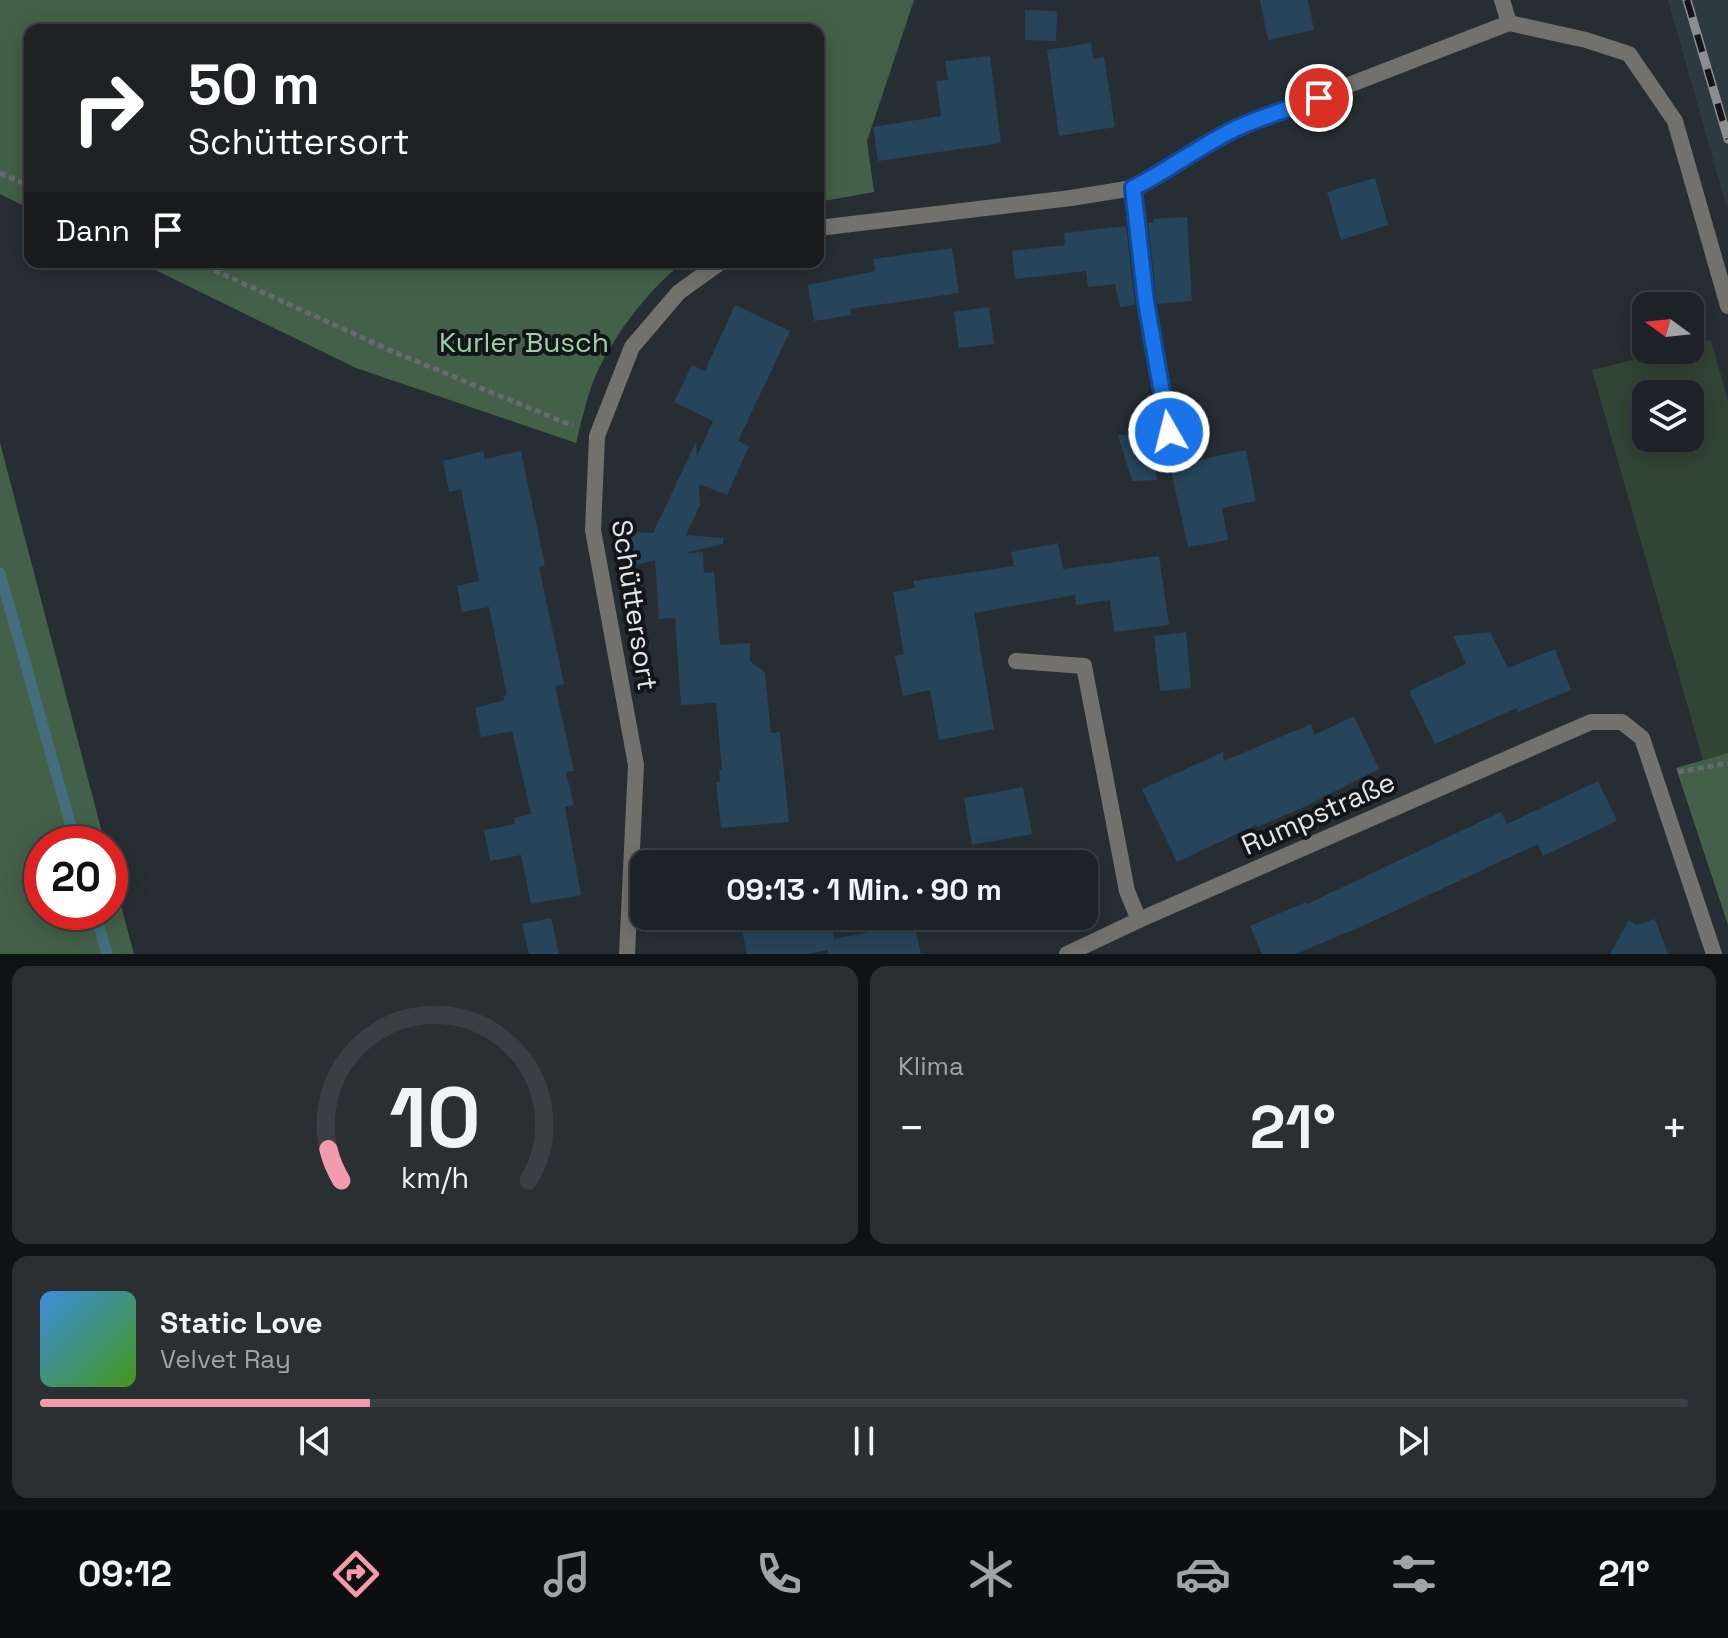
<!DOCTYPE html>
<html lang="de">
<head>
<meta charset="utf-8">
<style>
  body { margin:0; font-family:"Space Grotesk",sans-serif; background:#2a2f32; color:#f1f3f6; height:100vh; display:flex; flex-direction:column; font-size:30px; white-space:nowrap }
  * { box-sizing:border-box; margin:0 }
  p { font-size:26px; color:#a0a4a7 }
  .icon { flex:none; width:44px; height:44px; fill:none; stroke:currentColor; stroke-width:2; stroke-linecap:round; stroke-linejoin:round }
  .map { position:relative; height:954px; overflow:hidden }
  .side { display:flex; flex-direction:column; gap:12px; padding:12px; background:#101315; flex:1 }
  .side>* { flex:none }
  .top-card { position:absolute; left:24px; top:24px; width:800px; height:244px; border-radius:16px; box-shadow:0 4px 20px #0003,0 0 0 2px #3b3f43; background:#202124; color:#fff; overflow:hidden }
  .needle { width:52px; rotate:285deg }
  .tools { position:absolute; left:1632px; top:292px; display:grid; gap:16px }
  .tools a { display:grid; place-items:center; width:72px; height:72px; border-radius:16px; background:#1d2226; box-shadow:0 4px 20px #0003,0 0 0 2px #3b3f43; font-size:40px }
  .speed { position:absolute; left:24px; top:826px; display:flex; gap:16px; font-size:40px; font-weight:700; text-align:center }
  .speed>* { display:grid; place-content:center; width:104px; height:104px; border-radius:50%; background:#1d2226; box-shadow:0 4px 20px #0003,0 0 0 2px #3b3f43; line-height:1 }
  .speed .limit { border:12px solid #d22; background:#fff; color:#111 }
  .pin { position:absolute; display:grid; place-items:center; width:68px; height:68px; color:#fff; margin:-34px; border:4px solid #fff; border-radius:50%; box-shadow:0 2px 8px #0007 }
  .me { position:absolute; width:88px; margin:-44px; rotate:352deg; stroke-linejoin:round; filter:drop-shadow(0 0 6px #0008) }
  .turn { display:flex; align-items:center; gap:28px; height:168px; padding:0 32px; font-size:36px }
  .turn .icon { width:104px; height:104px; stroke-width:2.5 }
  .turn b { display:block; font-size:56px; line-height:68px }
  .then { display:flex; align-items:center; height:76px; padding:0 32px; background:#0003; gap:16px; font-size:30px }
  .big { font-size:60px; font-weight:800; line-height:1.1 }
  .side .tile { flex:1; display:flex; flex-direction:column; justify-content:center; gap:12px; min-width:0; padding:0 28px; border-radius:16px; background:#2a2f32 }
  .side .dial { align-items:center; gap:0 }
  .dial svg { height:208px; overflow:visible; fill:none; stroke:#3b3f43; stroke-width:7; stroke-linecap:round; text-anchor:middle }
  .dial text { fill:#f1f3f6; stroke:none }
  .song { display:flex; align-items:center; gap:24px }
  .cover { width:96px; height:96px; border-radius:12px; background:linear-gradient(135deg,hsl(210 70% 55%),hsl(100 70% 35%)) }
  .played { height:8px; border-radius:4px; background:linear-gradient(90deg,#f39aac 20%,#3b3f43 20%) }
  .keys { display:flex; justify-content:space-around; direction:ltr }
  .heat { display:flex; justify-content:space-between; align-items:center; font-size:44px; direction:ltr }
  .side .tiles { flex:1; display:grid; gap:12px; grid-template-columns:1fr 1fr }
  .tile:last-child { grid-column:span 2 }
  .trip { position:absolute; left:630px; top:850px; width:468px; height:80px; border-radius:16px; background:#1d2226; box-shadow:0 4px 20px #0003,0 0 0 2px #3b3f43; font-weight:800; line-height:80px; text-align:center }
  .dock { display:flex; height:128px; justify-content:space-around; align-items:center; background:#0c0e0f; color:#a0a4a7 }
  .dock .icon { width:56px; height:56px }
  .dock .on { color:#f39aac }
  .dock b { font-size:36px; color:#f1f3f6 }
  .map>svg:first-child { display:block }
  .built { fill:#2e3a42 }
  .green { fill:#324434; fill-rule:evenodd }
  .forest { fill:#436048 }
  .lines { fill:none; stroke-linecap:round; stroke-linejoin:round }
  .stream { stroke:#446e7d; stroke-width:11 }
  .building { fill:#26445a }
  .path { stroke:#656b6f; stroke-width:5; stroke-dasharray:6 4; stroke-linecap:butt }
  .service { stroke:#72716d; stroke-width:16 }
  .minor { stroke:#72716d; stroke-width:16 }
  .rail-casing { stroke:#898e92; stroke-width:9 }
  .rail { stroke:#131518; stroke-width:6; stroke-dasharray:18; stroke-linecap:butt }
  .route-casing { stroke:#114b97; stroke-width:20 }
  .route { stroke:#1a73e8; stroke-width:14 }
  .labels { text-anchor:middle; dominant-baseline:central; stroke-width:8; stroke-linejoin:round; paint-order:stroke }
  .park-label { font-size:28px; fill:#9ed1a5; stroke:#131518 }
  .street-label { font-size:28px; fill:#e2e6e9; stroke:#131518 }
</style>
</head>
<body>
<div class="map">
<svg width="1728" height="954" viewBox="0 0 1728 954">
  <rect width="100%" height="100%" fill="#272e33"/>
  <path class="built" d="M 1668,0 L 1728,0 L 1728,207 L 1726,205 Z"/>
  <path class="green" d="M 1711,340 L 1728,401 L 1728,753 L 1703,760 L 1592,370 L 1672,350 L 1690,350 L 1690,345 ZM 1646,394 L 1690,394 L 1690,438 L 1646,438 Z"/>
  <path class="forest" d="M 0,0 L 914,0 L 867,141 L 874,192 L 818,202 L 818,30 L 30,30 L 30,209 L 0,194 Z
    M 139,262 L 684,262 C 649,288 609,341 593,382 C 586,401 581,423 576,443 L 356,368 Z
    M 0,443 L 105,844 L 42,844 L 42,912 L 110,912 L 110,864 L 134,954 L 0,954 Z
    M 1728,753 L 1728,925 L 1676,768 Z"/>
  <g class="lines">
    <path class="stream" d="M 0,573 L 76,844
      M 95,912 L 107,954"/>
  </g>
  <path class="building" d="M 1260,0 L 1308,0 L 1314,30 L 1268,40 Z
    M 1025,10 L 1057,11 L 1056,41 L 1025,40 Z
    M 1091,43 L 1093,59 L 1104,57 L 1115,127 L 1059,136 L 1047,50 Z
    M 990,56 L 1001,143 L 878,161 L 873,127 L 941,116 L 936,81 L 948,80 L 945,61 Z
    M 1375,178 L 1388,225 L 1341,240 L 1327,192 Z
    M 1187,217 L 1192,301 L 1157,304 L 1148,223 L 1153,223 L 1153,219 Z
    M 1126,226 L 1135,305 L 1120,307 L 1115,284 L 1088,287 L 1086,271 L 1015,279 L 1012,251 L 1065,245 L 1064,233 Z
    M 952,248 L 959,293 L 850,309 L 852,315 L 814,321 L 808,285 L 875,271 L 873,259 Z
    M 735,305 L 790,331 L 738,441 L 749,446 L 727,495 L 699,484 L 700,505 L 686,535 L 723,538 L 723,544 L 685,553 L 703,552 L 704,573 L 714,572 L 720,645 L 750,643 L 750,661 L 765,673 L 771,733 L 780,732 L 789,822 L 721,828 L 716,782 L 720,782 L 719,770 L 722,770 L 716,703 L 681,705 L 675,618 L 659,619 L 655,560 L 632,566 L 624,531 L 653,533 L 696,442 L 697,456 L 713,421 L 674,402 L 692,365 L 705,371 Z
    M 989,307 L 994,344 L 959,348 L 954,312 Z
    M 1151,434 L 1157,480 L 1132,481 L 1118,435 Z
    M 1246,450 L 1256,501 L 1222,508 L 1228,540 L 1188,547 L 1170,466 Z
    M 483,451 L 485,459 L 521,451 L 545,566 L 539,567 L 564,684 L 555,686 L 574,771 L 566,772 L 574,805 L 565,807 L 581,895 L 531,904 L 521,855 L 490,861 L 484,830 L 515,824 L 514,818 L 531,814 L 512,731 L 481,737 L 475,708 L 505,700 L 503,696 L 507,695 L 489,607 L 462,612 L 457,586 L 479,581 L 461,489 L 449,492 L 443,461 Z
    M 1058,543 L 1063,569 L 1159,556 L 1169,625 L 1114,632 L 1110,600 L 1076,605 L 1075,595 L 974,613 L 994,729 L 939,740 L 930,690 L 903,696 L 895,656 L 904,654 L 893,592 L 915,588 L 913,581 L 1014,566 L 1011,552 Z
    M 1186,632 L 1191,688 L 1160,691 L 1154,636 Z
    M 1490,632 L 1508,668 L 1555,649 L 1571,690 L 1518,712 L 1517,708 L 1435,744 L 1409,691 L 1466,664 L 1453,636 Z
    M 1354,716 L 1379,769 L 1300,809 L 1257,827 L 1256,825 L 1177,862 L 1142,789 L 1223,752 L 1224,761 L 1311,724 L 1314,735 Z
    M 1598,781 L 1617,821 L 1543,856 L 1538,844 L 1367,924 L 1296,954 L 1262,954 L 1250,926 L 1306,902 L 1307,904 L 1501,812 L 1507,824 Z
    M 1023,787 L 1032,834 L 972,845 L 964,798 Z
    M 739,916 L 829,916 L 834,939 L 914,923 L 921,954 L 828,954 L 828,950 L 808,954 L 747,954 Z
    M 551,918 L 559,954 L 529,954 L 522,924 Z
    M 1655,919 L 1668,954 L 1610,954 L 1629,920 L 1636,925 Z"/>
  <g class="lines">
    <path class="path" d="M 0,173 L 30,186
      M 196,262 L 394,352 L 573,426
      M 1678,772 L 1728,763"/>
    <path class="service" d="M 1133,188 L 1146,302 L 1169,432"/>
    <path class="minor" d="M 1502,0 L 1509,23
      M 1509,23 L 1586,40 L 1629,54 L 1675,121 L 1728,306
      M 818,228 L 1071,198 L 1133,188 L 1157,176 L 1196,149 L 1235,129 L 1509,23
      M 1016,661 L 1084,666 L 1127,891 L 1139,920
      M 627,954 L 636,765 L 593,530 L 597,436 L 632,347 L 679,292 L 721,262
      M 1067,954 L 1139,920 L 1591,722 L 1622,722 L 1642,738 L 1714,954"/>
    <defs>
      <path id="rail" d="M 1687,0 L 1728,139"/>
    </defs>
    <use href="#rail" class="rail-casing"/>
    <use href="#rail" class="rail"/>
  </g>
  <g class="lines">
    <defs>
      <path id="route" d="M 1169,432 L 1146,302 L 1133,188 C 1167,171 1197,148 1231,131 C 1258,117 1290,109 1319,98"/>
    </defs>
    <use href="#route" class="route-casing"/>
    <use href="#route" class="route"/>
  </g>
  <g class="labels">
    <g class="park-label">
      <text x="524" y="342">Kurler Busch</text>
    </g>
    <g class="street-label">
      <text transform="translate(635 605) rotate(81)">Schüttersort</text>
      <text transform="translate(1318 813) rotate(-24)">Rumpstraße</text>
    </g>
  </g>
</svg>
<div class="tools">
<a><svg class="needle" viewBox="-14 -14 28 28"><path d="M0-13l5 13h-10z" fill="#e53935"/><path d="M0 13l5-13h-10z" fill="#a0a4a7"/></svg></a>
<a><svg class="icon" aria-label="layers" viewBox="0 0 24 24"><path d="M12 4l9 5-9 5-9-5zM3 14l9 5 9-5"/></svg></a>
</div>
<div class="speed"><div class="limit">20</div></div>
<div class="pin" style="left:1319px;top:98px;background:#d93025"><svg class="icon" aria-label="arrive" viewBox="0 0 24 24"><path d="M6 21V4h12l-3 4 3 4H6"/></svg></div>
<svg class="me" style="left:1169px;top:432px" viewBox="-20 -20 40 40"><circle r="17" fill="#1a73e8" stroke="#fff" stroke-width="3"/><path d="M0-11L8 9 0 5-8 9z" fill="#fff"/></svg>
<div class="trip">09:13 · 1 Min. · 90 m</div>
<div class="top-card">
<div class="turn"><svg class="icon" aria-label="right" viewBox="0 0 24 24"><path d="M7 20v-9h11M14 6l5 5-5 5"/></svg><div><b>50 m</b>Schüttersort</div></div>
<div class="then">Dann<svg class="icon" aria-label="arrive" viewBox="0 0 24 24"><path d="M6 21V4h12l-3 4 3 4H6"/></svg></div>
</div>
</div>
<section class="side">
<div class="tiles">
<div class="tile dial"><svg viewBox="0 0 100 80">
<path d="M14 69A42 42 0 1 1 86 69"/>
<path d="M14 69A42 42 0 0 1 9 57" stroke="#f39aac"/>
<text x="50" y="56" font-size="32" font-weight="700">10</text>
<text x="50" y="72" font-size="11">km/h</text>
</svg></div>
<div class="tile"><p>Klima</p>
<div class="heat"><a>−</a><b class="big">21°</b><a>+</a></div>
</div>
<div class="tile">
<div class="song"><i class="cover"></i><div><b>Static Love</b><p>Velvet Ray</p></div></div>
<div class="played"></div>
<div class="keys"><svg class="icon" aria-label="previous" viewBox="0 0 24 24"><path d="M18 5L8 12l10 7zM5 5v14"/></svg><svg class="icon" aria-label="pause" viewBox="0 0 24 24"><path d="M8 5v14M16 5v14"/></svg><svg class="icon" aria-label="next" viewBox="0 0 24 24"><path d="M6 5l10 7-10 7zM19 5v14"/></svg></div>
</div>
</div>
</section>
<nav class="dock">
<b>09:12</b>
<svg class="icon on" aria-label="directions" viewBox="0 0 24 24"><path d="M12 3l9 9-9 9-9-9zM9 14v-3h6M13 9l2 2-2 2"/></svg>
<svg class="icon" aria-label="music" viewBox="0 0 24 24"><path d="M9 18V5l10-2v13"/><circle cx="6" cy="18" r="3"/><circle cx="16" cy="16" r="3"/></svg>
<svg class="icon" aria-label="phone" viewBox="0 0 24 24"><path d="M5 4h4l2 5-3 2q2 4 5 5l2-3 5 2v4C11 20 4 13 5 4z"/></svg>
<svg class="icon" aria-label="climate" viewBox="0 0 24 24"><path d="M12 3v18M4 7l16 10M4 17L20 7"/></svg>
<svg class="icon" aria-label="car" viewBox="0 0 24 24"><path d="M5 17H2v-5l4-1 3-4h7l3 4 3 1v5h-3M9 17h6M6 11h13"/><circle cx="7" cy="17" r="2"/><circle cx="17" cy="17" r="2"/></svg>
<svg class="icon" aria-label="filters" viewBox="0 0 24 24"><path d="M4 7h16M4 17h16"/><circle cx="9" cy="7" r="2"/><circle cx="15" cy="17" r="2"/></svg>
<b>21°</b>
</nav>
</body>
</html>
